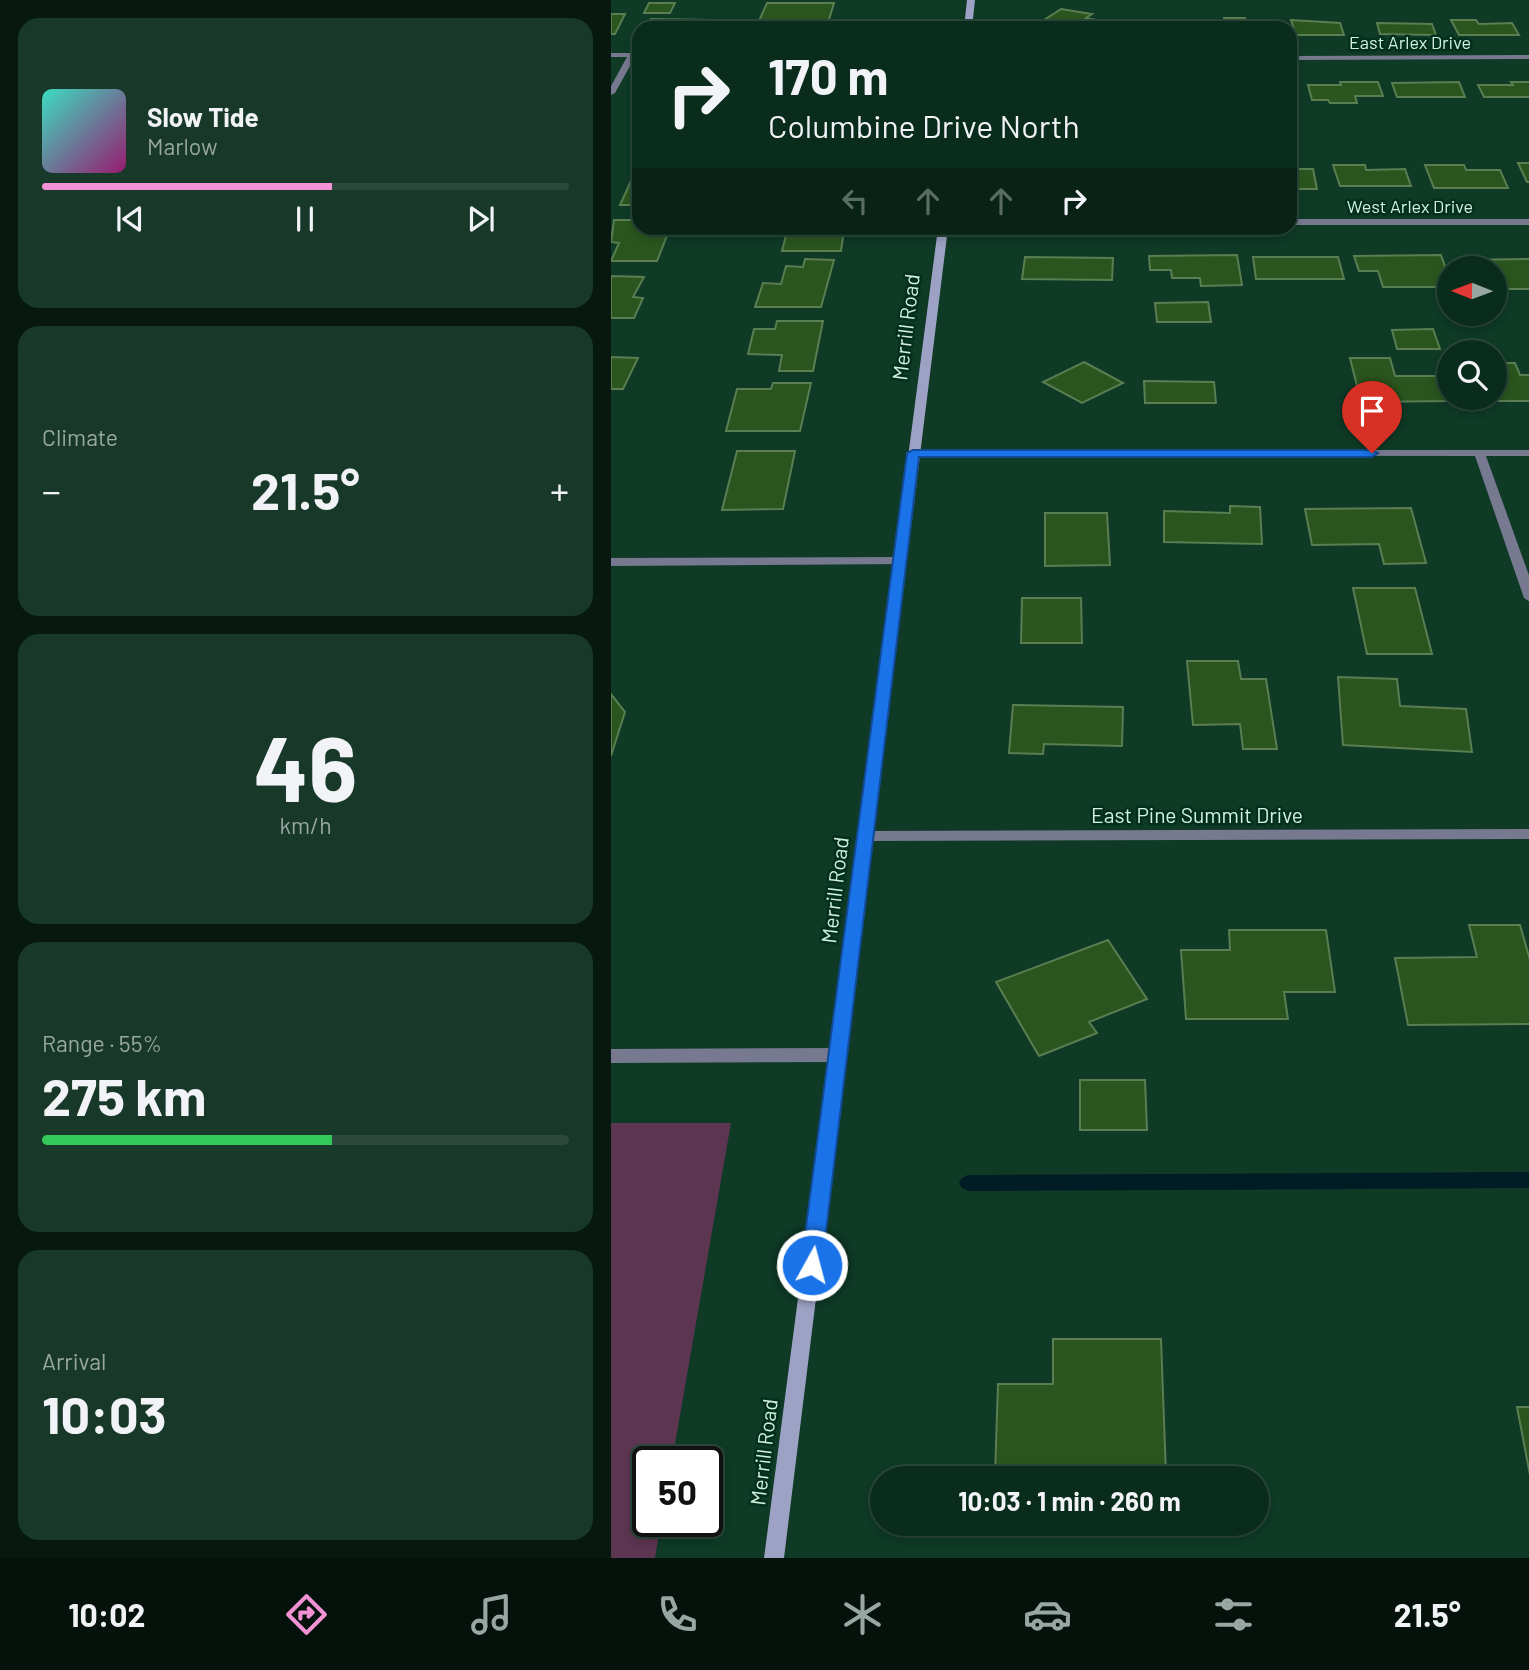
<!DOCTYPE html>
<html lang="en">
<head>
<meta charset="utf-8">
<style>
  body { margin:0; font-family:Barlow,sans-serif; background:#183829; color:#f1f3f6; height:100vh; display:flex; flex-direction:column; font-size:26px; white-space:nowrap }
  * { box-sizing:border-box; margin:0 }
  p { font-size:23px; color:#99a7a3 }
  .icon { flex:none; width:38px; height:38px; fill:none; stroke:currentColor; stroke-width:2; stroke-linecap:round; stroke-linejoin:round }
  .map { position:relative; flex:1; overflow:hidden }
  .panel { display:flex; flex-direction:column; gap:18px; padding:18px; background:#06180f; width:611px }
  .panel>* { flex:none }
  .guide { position:absolute; left:21px; top:21px; width:665px; height:214px; border-radius:21px; box-shadow:0 4px 10px #0003,0 0 0 2px #2a483b; background:#0a2c1c; color:#f1f3f6; overflow:hidden }
  .needle { width:46px; rotate:271deg }
  .fabs { position:absolute; left:826px; top:256px; display:grid; gap:14px }
  .fabs a { display:grid; place-items:center; width:70px; height:70px; border-radius:50%; background:#0a2c1c; box-shadow:0 4px 10px #0003,0 0 0 2px #2a483b; font-size:35px }
  .speed { position:absolute; left:21px; top:1446px; display:flex; gap:14px; font-size:35px; font-weight:700; text-align:center }
  .speed>* { display:grid; place-content:center; width:91px; height:91px; border-radius:50%; background:#0a2c1c; box-shadow:0 4px 10px #0003,0 0 0 2px #2a483b; line-height:1 }
  .speed .limit { border:4px solid #111; border-radius:10px; background:#fff; color:#111 }
  .pin { position:absolute; display:grid; place-items:center; width:60px; height:60px; color:#fff; margin:-72px -30px; border-radius:50% 50% 50% 0; rotate:-45deg; box-shadow:0 0 7px #0007 }
  .pin .icon { rotate:45deg }
  .me { position:absolute; width:77px; margin:-38px; rotate:7deg; stroke-linejoin:round; filter:drop-shadow(0 0 5px #0008) }
  .turn { display:flex; align-items:center; gap:24px; height:147px; padding:0 21px; font-size:32px }
  .turn .icon { width:91px; height:91px; stroke-width:2.5 }
  .turn b { display:block; font-size:49px; line-height:60px }
  .lanes { display:flex; align-items:center; height:66px; padding:0 21px; background:#0003; justify-content:center; gap:35px; direction:ltr }
  .lanes .off { opacity:.35 }
  .big { font-size:52px; font-weight:700; line-height:1.1 }
  .panel .tile { flex:1; display:flex; flex-direction:column; justify-content:center; gap:10px; min-width:0; padding:0 24px; border-radius:21px; background:#183829 }
  .panel .dial { align-items:center; gap:0 }
  .dial b { font-size:91px; line-height:1 }
  .song { display:flex; align-items:center; gap:21px }
  .cover { width:84px; height:84px; border-radius:10px; background:linear-gradient(135deg,hsl(170 70% 55%),hsl(320 70% 35%)) }
  .played { height:7px; border-radius:4px; background:linear-gradient(90deg,#f391d5 55%,#2a483b 55%) }
  .keys { display:flex; justify-content:space-around; direction:ltr }
  .heat { display:flex; justify-content:space-between; align-items:center; font-size:38px; direction:ltr }
  .charge { height:10px; border-radius:5px; background:linear-gradient(90deg,#34c759 55%,#2a483b 0) }
  .trip { position:absolute; left:259px; top:1466px; width:399px; height:70px; border-radius:35px; background:#0a2c1c; box-shadow:0 4px 10px #0003,0 0 0 2px #2a483b; font-weight:700; line-height:70px; text-align:center }
  .menu { display:flex; height:112px; justify-content:space-around; align-items:center; background:#04120b; color:#99a7a3 }
  .menu .icon { width:49px; height:49px }
  .menu .active { color:#f391d5 }
  .menu b { font-size:32px; color:#f1f3f6 }
  main { display:flex; flex:1; min-height:0 }
  .map>svg:first-child { display:block }
  .green { fill:#5c3550 }
  .lines { fill:none; stroke-linecap:round; stroke-linejoin:round }
  .stream { fill:#001c24; fill-rule:evenodd }
  .building { fill:#2a551e; stroke:#5a7d52; stroke-width:2 }
  .service { fill:#76798f; fill-rule:evenodd }
  .minor { fill:#76798f; fill-rule:evenodd }
  .secondary { fill:#9da1c4; fill-rule:evenodd }
  .route { fill:#1a73e8; stroke:#114b97; stroke-width:2 }
  .labels { text-anchor:middle; dominant-baseline:central; stroke-width:5; stroke-linejoin:round; paint-order:stroke }
  .far-street-label { font-size:18px; fill:#d4f1e0; stroke:#02301c }
  .street-label { font-size:21px; fill:#d4f1e0; stroke:#02301c }
</style>
</head>
<body>
<main>
<section class="panel">
<div class="tile">
<div class="song"><i class="cover"></i><div><b>Slow Tide</b><p>Marlow</p></div></div>
<div class="played"></div>
<div class="keys"><svg class="icon" aria-label="previous" viewBox="0 0 24 24"><path d="M18 5L8 12l10 7zM5 5v14"/></svg><svg class="icon" aria-label="pause" viewBox="0 0 24 24"><path d="M8 5v14M16 5v14"/></svg><svg class="icon" aria-label="next" viewBox="0 0 24 24"><path d="M6 5l10 7-10 7zM19 5v14"/></svg></div>
</div>
<div class="tile"><p>Climate</p>
<div class="heat"><a>−</a><b class="big">21.5°</b><a>+</a></div>
</div>
<div class="tile dial"><b>46</b><p>km/h</p></div>
<div class="tile"><p>Range · 55%</p><b class="big">275 km</b><div class="charge"></div></div>
<div class="tile"><p>Arrival</p><b class="big">10:03</b></div>
</section>
<div class="map">
<svg width="919" height="1558" viewBox="0 0 919 1558">
  <rect width="100%" height="100%" fill="#0e3a26"/>
  <path class="green" d="M 0,1123 L 120,1123 L 61,1461 L 37,1461 L 37,1521 L 50,1521 L 44,1558 L 0,1558 Z"/>
  <g class="lines">
    <path class="stream" d="M 919,1172 L 919,1188 L 357,1191 L 351,1188 L 348,1183 L 351,1178 L 357,1175 Z"/>
  </g>
  <path class="building" d="M 38,3 L 64,3 L 59,13 L 33,13 Z
    M 156,3 L 223,3 L 217,23 L 147,23 Z
    M 450,9 L 481,14 L 475,18 L 500,23 L 493,28 L 449,28 L 427,24 Z
    M 0,14 L 14,14 L 4,34 L 0,34 Z
    M 613,18 L 634,18 L 635,22 L 665,22 L 667,28 L 601,28 L 600,22 L 614,22 Z
    M 40,19 L 101,20 L 97,28 L 35,28 Z
    M 524,20 L 585,24 L 585,28 L 524,28 Z
    M 680,20 L 729,23 L 733,35 L 685,35 Z
    M 840,20 L 865,20 L 868,24 L 901,23 L 908,35 L 848,35 Z
    M 766,23 L 821,24 L 825,35 L 769,34 Z
    M 729,82 L 767,82 L 772,96 L 744,96 L 746,103 L 719,103 L 717,100 L 701,100 L 697,85 L 730,85 Z
    M 848,82 L 854,97 L 786,97 L 781,83 Z
    M 900,82 L 919,82 L 919,97 L 873,97 L 867,85 L 902,85 Z
    M 679,85 L 682,85 L 687,106 L 679,106 Z
    M 907,163 L 919,163 L 919,182 L 916,182 Z
    M 722,165 L 754,165 L 755,170 L 794,169 L 800,186 L 729,186 Z
    M 814,165 L 853,165 L 855,170 L 889,170 L 897,188 L 823,188 Z
    M 679,169 L 702,169 L 706,189 L 679,189 Z
    M 25,170 L 28,170 L 28,205 L 9,205 Z
    M 3,220 L 28,220 L 28,228 L 59,228 L 46,261 L 0,261 L 8,243 L 0,242 Z
    M 177,228 L 226,228 L 225,230 L 233,230 L 230,251 L 171,251 Z
    M 626,255 L 631,285 L 590,286 L 589,278 L 561,278 L 560,270 L 539,270 L 538,256 Z
    M 830,255 L 838,278 L 838,287 L 772,287 L 767,271 L 748,271 L 743,256 Z
    M 414,257 L 502,258 L 501,280 L 411,279 Z
    M 642,257 L 727,257 L 733,279 L 645,279 Z
    M 194,259 L 223,260 L 210,307 L 144,307 L 152,283 L 170,284 L 175,266 L 192,267 Z
    M 919,259 L 919,289 L 886,289 L 884,268 L 850,268 L 847,260 Z
    M 0,276 L 33,277 L 22,297 L 32,298 L 23,318 L 0,318 Z
    M 597,302 L 600,322 L 546,322 L 544,303 Z
    M 166,321 L 212,321 L 202,371 L 168,371 L 171,355 L 137,354 L 143,329 L 164,329 Z
    M 822,329 L 829,349 L 786,349 L 781,330 Z
    M 0,357 L 27,358 L 12,389 L 0,389 Z
    M 739,358 L 779,358 L 784,376 L 831,376 L 840,401 L 750,402 Z
    M 473,362 L 512,383 L 471,403 L 432,382 Z
    M 884,363 L 904,363 L 909,375 L 919,375 L 919,401 L 859,401 L 857,397 L 884,397 Z
    M 533,381 L 603,382 L 605,403 L 534,403 Z
    M 162,383 L 200,383 L 189,431 L 115,431 L 126,389 L 160,389 Z
    M 126,451 L 184,451 L 172,509 L 111,510 Z
    M 619,506 L 649,507 L 651,544 L 553,542 L 553,511 L 619,513 Z
    M 800,508 L 815,563 L 773,564 L 768,544 L 701,545 L 694,509 Z
    M 434,513 L 496,513 L 499,565 L 434,566 Z
    M 742,588 L 804,588 L 821,654 L 756,654 Z
    M 411,598 L 470,598 L 471,643 L 410,643 Z
    M 576,661 L 627,661 L 630,679 L 655,679 L 666,749 L 632,749 L 629,724 L 582,725 Z
    M 727,677 L 786,679 L 789,706 L 855,709 L 861,752 L 732,745 Z
    M 0,694 L 14,712 L 0,756 Z
    M 402,705 L 512,707 L 511,746 L 433,744 L 432,754 L 398,753 Z
    M 858,925 L 909,925 L 919,960 L 919,1024 L 797,1025 L 784,958 L 866,957 Z
    M 618,930 L 715,930 L 724,992 L 673,992 L 677,1019 L 575,1019 L 570,950 L 619,950 Z
    M 497,940 L 536,999 L 478,1022 L 486,1033 L 428,1056 L 385,982 Z
    M 469,1080 L 534,1080 L 536,1130 L 469,1130 Z
    M 442,1339 L 550,1339 L 555,1475 L 384,1476 L 387,1384 L 442,1384 Z
    M 906,1407 L 919,1407 L 919,1475 Z"/>
  <g class="lines">
    <path class="service" d="M 290,557 L 296,561 L 294,564 L 0,566 L 0,558 Z
      M 228,1048 L 234,1050 L 236,1055 L 234,1060 L 228,1062 L 0,1063 L 0,1049 Z"/>
    <path class="minor" d="M 0,53 L 28,53 L 28,57 L 24,57 L 4,93 L 0,95 L 0,86 L 16,57 L 0,57 Z
      M 919,55 L 919,59 L 679,60 L 679,56 Z
      M 679,219 L 919,219 L 919,225 L 679,225 Z
      M 302,450 L 919,450 L 919,456 L 875,456 L 919,578 L 919,602 L 913,598 L 864,456 L 298,455 L 296,453 Z
      M 919,829 L 919,839 L 254,841 L 249,840 L 247,836 L 249,832 L 254,831 Z"/>
    <path class="secondary" d="M 356,0 L 364,0 L 361,28 L 353,28 Z
      M 327,228 L 337,228 L 173,1558 L 153,1558 Z"/>
  </g>
  <path class="route" d="M 302,450 L 761,450 L 767,453 L 761,457 L 308,457 L 211,1265 L 208,1271 L 201,1274 L 193,1271 L 190,1265 L 296,453 Z"/>
  <g class="labels">
    <g class="far-street-label">
      <text x="799" y="42">East Arlex Drive</text>
      <text x="799" y="206">West Arlex Drive</text>
    </g>
    <g class="street-label">
      <text transform="translate(294 327) rotate(-83)">Merrill Road</text>
      <text x="586" y="814">East Pine Summit Drive</text>
      <text transform="translate(223 890) rotate(-83)">Merrill Road</text>
      <text transform="translate(152 1452) rotate(-83)">Merrill Road</text>
    </g>
  </g>
</svg>
<div class="fabs">
<a><svg class="needle" viewBox="-14 -14 28 28"><path d="M0-13l5 13h-10z" fill="#e53935"/><path d="M0 13l5-13h-10z" fill="#99a7a3"/></svg></a>
<a><svg class="icon" aria-label="search" viewBox="0 0 24 24"><circle cx="10" cy="10" r="6"/><path d="M15 15l6 6"/></svg></a>
</div>
<div class="speed"><div class="limit">50</div></div>
<div class="pin" style="left:761px;top:453px;background:#d93025"><svg class="icon" aria-label="arrive" viewBox="0 0 24 24"><path d="M6 21V4h12l-3 4 3 4H6"/></svg></div>
<svg class="me" style="left:201px;top:1265px" viewBox="-20 -20 40 40"><circle r="17" fill="#1a73e8" stroke="#fff" stroke-width="3"/><path d="M0-11L8 9 0 5-8 9z" fill="#fff"/></svg>
<div class="trip">10:03 · 1 min · 260 m</div>
<div class="guide">
<div class="turn"><svg class="icon" aria-label="right" viewBox="0 0 24 24"><path d="M7 20v-9h11M14 6l5 5-5 5"/></svg><div><b>170 m</b>Columbine Drive North</div></div>
<div class="lanes"><svg class="icon off" aria-label="left" viewBox="0 0 24 24"><path d="M17 20v-9H6M10 6l-5 5 5 5"/></svg><svg class="icon off" aria-label="ahead" viewBox="0 0 24 24"><path d="M12 20V5M6 11l6-6 6 6"/></svg><svg class="icon off" aria-label="ahead" viewBox="0 0 24 24"><path d="M12 20V5M6 11l6-6 6 6"/></svg><svg class="icon" aria-label="right" viewBox="0 0 24 24"><path d="M7 20v-9h11M14 6l5 5-5 5"/></svg></div>
</div>
</div>
</main>
<nav class="menu">
<b>10:02</b>
<svg class="icon active" aria-label="directions" viewBox="0 0 24 24"><path d="M12 3l9 9-9 9-9-9zM9 14v-3h6M13 9l2 2-2 2"/></svg>
<svg class="icon" aria-label="music" viewBox="0 0 24 24"><path d="M9 18V5l10-2v13"/><circle cx="6" cy="18" r="3"/><circle cx="16" cy="16" r="3"/></svg>
<svg class="icon" aria-label="phone" viewBox="0 0 24 24"><path d="M5 4h4l2 5-3 2q2 4 5 5l2-3 5 2v4C11 20 4 13 5 4z"/></svg>
<svg class="icon" aria-label="climate" viewBox="0 0 24 24"><path d="M12 3v18M4 7l16 10M4 17L20 7"/></svg>
<svg class="icon" aria-label="car" viewBox="0 0 24 24"><path d="M5 17H2v-5l4-1 3-4h7l3 4 3 1v5h-3M9 17h6M6 11h13"/><circle cx="7" cy="17" r="2"/><circle cx="17" cy="17" r="2"/></svg>
<svg class="icon" aria-label="filters" viewBox="0 0 24 24"><path d="M4 7h16M4 17h16"/><circle cx="9" cy="7" r="2"/><circle cx="15" cy="17" r="2"/></svg>
<b>21.5°</b>
</nav>
</body>
</html>
